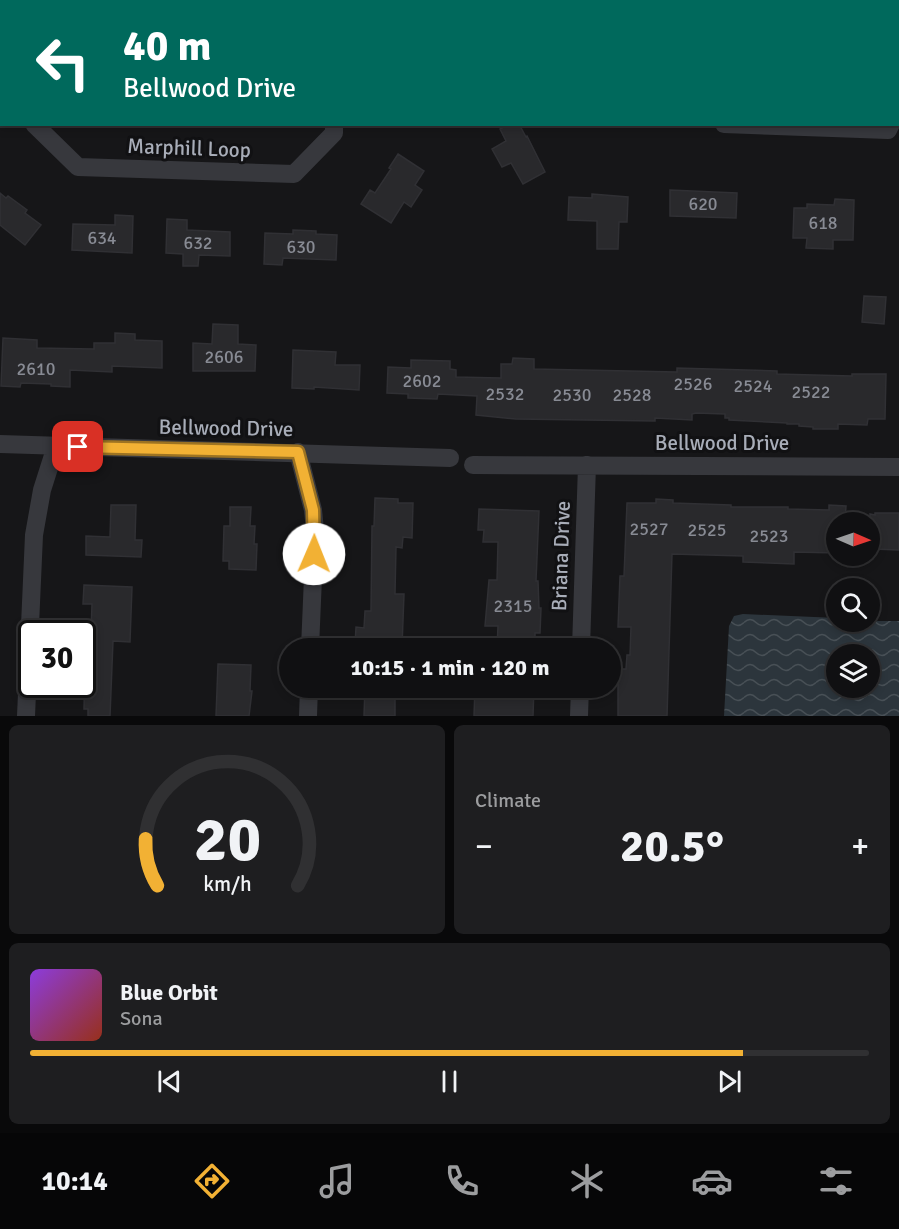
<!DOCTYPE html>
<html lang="en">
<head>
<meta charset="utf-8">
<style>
  body { margin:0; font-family:Signika,sans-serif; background:#1e1e20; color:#f1f3f6; height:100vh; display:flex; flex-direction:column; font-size:22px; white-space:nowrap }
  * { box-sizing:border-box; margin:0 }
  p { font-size:20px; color:#9c9d9f }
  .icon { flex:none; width:33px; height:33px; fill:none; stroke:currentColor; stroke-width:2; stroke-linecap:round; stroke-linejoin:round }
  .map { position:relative; height:716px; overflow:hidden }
  .drawer { display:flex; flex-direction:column; gap:9px; padding:9px; background:#09090a; flex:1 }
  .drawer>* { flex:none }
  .hud { position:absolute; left:0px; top:0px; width:900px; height:126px; box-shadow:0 3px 9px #0003,0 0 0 2px #303032; background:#00695c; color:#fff; overflow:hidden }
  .needle { width:39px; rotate:92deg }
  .buttons { position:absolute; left:826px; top:512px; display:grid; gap:12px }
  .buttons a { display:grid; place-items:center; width:54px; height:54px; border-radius:50%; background:#101012; box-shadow:0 3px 9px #0003,0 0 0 2px #303032; font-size:30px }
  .speed { position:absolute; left:18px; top:620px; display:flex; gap:12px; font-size:30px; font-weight:700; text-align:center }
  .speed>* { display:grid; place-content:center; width:78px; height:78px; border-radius:50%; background:#101012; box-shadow:0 3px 9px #0003,0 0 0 2px #303032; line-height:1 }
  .speed .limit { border:3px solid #111; border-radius:9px; background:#fff; color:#111 }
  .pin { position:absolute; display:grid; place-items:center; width:51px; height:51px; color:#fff; margin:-26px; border-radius:12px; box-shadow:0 3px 9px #0006 }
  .me { position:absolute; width:66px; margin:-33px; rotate:1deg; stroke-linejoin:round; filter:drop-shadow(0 0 4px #0008) }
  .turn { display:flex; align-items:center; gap:21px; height:126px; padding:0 24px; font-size:27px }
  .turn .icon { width:78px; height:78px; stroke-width:2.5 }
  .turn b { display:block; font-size:42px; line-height:51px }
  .big { font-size:45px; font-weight:800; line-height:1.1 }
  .drawer .widget { flex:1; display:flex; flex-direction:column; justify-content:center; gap:9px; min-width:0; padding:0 21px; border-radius:9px; background:#1e1e20 }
  .drawer .dial { align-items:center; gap:0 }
  .dial svg { height:156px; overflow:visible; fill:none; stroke:#303032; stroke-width:7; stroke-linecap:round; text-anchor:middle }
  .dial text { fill:#f1f3f6; stroke:none }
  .song { display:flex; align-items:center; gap:18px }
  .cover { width:72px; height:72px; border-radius:9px; background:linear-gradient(135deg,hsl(270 70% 55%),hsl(10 70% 35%)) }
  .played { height:6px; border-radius:3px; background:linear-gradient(90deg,#f2b134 85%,#303032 85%) }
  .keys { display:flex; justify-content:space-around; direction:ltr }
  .heat { display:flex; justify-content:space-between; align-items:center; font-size:33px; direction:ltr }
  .drawer .tiles { flex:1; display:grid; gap:9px; grid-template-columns:1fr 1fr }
  .widget:last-child { grid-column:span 2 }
  .trip { position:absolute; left:279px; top:638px; width:342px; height:60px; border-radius:30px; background:#101012; box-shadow:0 3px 9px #0003,0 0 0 2px #303032; font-weight:800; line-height:60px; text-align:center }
  .dock { display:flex; height:96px; justify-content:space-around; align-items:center; background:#060607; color:#9c9d9f }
  .dock .icon { width:42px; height:42px }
  .dock .current { color:#f2b134 }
  .dock b { font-size:27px; color:#f1f3f6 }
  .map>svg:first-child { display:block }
  .water { fill:url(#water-waves); fill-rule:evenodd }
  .building { fill:#29292c; stroke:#303034; stroke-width:1.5 }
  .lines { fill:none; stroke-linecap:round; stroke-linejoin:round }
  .street { stroke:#37383d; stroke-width:18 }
  .route-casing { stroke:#9d7322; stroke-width:15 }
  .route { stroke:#f2b134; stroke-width:10 }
  .labels { text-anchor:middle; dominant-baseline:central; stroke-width:6; stroke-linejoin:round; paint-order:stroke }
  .number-label { font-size:18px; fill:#888b94 }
  .street-label { font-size:21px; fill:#a8adb8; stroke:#111113 }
</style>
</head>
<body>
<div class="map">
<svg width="899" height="716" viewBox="0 0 899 716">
  <defs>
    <pattern id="water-waves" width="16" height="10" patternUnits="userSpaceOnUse" patternTransform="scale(1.5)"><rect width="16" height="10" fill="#2c353c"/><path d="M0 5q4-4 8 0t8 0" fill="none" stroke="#485056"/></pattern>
  </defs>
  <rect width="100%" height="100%" fill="#161618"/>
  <path class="water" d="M 743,614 L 837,618 L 837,621 L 899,621 L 899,716 L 724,716 L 729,626 L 734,616 ZM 837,654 L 870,654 L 870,687 L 837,687 Z"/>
  <path class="building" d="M 509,124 L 519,124 L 526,137 L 527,136 L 545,172 L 523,184 L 511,163 L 502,167 L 492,149 L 506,141 L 500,129 Z
    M 398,154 L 424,171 L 415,185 L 422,190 L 411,207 L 404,202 L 391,223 L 361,204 L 370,190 L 375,193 L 391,169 L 389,168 Z
    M 670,190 L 737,193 L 736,218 L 670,216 Z
    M 0,193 L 6,198 L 8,196 L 27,210 L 25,213 L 41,225 L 25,245 L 0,225 Z
    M 592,194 L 628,197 L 627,222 L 619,222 L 618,249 L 597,249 L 597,221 L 568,220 L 569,197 L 592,198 Z
    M 835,199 L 854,200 L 853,240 L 833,240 L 833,249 L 806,248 L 807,238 L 793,238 L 794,208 L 807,208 L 807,204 L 834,205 Z
    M 115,215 L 133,216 L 132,253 L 72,250 L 73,224 L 115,225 Z
    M 167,219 L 187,220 L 187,230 L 230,232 L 230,256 L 199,255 L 198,266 L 183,266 L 183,254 L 166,253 Z
    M 293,230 L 316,231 L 316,234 L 337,235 L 336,260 L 283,258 L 282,265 L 264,264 L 265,233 L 293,234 Z
    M 864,296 L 886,297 L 884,324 L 862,322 Z
    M 213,324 L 238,325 L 238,344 L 256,345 L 255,371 L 193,371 L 193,343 L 212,344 Z
    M 115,333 L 135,334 L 135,340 L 162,341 L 162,368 L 112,366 L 112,372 L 70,370 L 70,387 L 51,386 L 51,384 L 21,383 L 20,387 L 1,386 L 3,338 L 37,340 L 37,348 L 94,349 L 94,343 L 115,343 Z
    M 293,350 L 336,352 L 335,365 L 360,365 L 359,390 L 314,387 L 314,389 L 292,388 Z
    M 513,358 L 534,359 L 534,369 L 677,372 L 677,368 L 777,371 L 777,374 L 852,376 L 852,374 L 886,374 L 885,419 L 868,419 L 867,425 L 838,424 L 838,429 L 813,429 L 813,427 L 799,426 L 799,424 L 787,424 L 787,423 L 729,420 L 729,418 L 725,418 L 725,414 L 696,413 L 692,414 L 692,420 L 655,418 L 655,421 L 516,419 L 476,415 L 477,396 L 438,394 L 437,399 L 408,398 L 408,394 L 387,393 L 388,367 L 411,368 L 411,360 L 450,361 L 450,369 L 456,370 L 456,377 L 501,378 L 501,364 L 512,364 Z
    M 375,498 L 398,499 L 398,503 L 413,503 L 412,538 L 403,537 L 402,548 L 396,547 L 395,594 L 404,594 L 402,647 L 355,645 L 356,627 L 364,628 L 365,611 L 371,611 L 372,526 L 374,526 Z
    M 656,499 L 673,500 L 673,503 L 731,505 L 731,507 L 788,507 L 788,509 L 829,510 L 829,505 L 846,506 L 845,522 L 837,522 L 837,553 L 794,552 L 794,564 L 743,562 L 743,556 L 672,554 L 667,716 L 618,716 L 618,669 L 626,669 L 627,655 L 630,655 L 631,627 L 618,627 L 620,576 L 624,576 L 627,503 L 656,503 Z
    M 111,505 L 136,505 L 135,540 L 142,540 L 141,557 L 86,555 L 86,536 L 110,537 Z
    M 230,507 L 251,507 L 250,526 L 255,526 L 254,544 L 257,544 L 256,570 L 229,569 L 229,561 L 223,561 L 224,526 L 230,526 Z
    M 479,509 L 539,511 L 536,581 L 538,581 L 539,608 L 541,608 L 540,633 L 535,633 L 535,648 L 497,648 L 498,626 L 485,626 L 489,580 L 497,580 L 498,542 L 483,542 L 484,530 L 478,530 Z
    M 875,513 L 899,513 L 899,550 L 874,549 L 875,533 L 870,532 L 870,514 L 875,515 Z
    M 84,585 L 132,587 L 130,642 L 113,641 L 110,716 L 88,716 L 88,709 L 84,709 L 85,660 L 90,661 L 92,604 L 83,604 Z
    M 218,664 L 251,665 L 250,691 L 252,691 L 249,716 L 216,716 Z
    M 365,687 L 395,687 L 395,716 L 364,716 Z
    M 475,687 L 534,687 L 533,716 L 474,716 Z"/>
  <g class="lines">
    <path class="street" d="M 37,2 L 37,0
      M 338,2 L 338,0
      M 623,2 L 623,0
      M 898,114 L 899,113
      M 34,124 L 78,167 L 294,174 L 334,133 L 334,124
      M 724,124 L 888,130 L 891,124
      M 0,444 L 450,458
      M 298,452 L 313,510 L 315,530 L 310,648
      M 473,465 L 899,467
      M 581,648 L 587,465
      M 26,716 L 34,535 L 42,490 L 56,446
      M 308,716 L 309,687
      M 579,716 L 580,687"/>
  </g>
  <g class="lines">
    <defs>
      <path id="route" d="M 78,447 L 298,452 L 313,510 L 314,554"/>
    </defs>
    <use href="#route" class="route-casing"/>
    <use href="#route" class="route"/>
  </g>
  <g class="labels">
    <g class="number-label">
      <text x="703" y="204">620</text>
      <text x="823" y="223">618</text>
      <text x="102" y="238">634</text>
      <text x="198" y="243">632</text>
      <text x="301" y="247">630</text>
      <text x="224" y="357">2606</text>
      <text x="36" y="369">2610</text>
      <text x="422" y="381">2602</text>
      <text x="693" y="384">2526</text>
      <text x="753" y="386">2524</text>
      <text x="811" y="392">2522</text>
      <text x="505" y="394">2532</text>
      <text x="572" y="395">2530</text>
      <text x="632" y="395">2528</text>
      <text x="649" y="529">2527</text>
      <text x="707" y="530">2525</text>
      <text x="769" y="536">2523</text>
      <text x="513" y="606">2315</text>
    </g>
    <g class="street-label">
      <text transform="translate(189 148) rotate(2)">Marphill Loop</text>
      <text transform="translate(226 428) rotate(1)">Bellwood Drive</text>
      <text x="722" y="443">Bellwood Drive</text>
      <text transform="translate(561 556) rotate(-88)">Briana Drive</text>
    </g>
  </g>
</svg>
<div class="buttons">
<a><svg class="needle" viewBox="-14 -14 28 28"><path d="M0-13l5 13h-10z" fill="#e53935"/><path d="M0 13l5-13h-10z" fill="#9c9d9f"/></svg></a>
<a><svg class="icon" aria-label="search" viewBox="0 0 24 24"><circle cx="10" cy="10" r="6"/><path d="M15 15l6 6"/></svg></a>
<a><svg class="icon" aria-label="layers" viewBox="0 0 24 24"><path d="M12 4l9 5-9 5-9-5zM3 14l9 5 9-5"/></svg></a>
</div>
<div class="speed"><div class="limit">30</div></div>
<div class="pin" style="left:78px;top:447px;background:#d93025"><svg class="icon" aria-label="arrive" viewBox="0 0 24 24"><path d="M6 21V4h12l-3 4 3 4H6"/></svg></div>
<svg class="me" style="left:314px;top:554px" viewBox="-20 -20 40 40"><circle r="19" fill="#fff"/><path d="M0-13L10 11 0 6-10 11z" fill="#f2b134"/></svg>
<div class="trip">10:15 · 1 min · 120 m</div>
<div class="hud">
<div class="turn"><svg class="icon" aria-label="left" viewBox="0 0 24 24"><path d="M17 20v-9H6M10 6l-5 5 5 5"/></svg><div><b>40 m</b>Bellwood Drive</div></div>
</div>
</div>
<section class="drawer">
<div class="tiles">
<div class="widget dial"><svg viewBox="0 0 100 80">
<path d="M14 69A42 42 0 1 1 86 69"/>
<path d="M14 69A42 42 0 0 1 8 45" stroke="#f2b134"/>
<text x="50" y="56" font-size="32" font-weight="700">20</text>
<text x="50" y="72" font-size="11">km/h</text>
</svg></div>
<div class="widget"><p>Climate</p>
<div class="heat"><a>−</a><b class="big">20.5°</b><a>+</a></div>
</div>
<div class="widget">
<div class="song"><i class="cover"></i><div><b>Blue Orbit</b><p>Sona</p></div></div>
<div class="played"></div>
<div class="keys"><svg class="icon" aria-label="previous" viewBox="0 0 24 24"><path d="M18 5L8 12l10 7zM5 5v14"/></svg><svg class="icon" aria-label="pause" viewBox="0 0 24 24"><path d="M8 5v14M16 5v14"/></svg><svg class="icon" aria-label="next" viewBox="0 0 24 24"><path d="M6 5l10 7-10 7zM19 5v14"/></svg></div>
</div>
</div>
</section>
<nav class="dock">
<b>10:14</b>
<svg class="icon current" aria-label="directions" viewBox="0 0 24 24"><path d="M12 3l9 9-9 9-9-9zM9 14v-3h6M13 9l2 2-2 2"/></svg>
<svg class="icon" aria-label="music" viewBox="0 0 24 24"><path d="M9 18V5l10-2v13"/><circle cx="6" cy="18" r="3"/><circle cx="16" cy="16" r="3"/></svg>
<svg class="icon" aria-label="phone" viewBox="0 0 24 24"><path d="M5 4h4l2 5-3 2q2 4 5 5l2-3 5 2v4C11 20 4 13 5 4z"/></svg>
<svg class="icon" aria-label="climate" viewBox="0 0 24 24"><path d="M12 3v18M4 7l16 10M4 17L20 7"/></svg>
<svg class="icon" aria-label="car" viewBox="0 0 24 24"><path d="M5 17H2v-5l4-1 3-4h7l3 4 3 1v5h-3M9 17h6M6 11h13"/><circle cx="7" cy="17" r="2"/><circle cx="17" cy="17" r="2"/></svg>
<svg class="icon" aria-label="filters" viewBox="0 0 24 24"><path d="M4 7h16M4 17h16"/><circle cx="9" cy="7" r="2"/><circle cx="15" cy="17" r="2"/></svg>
</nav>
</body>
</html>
